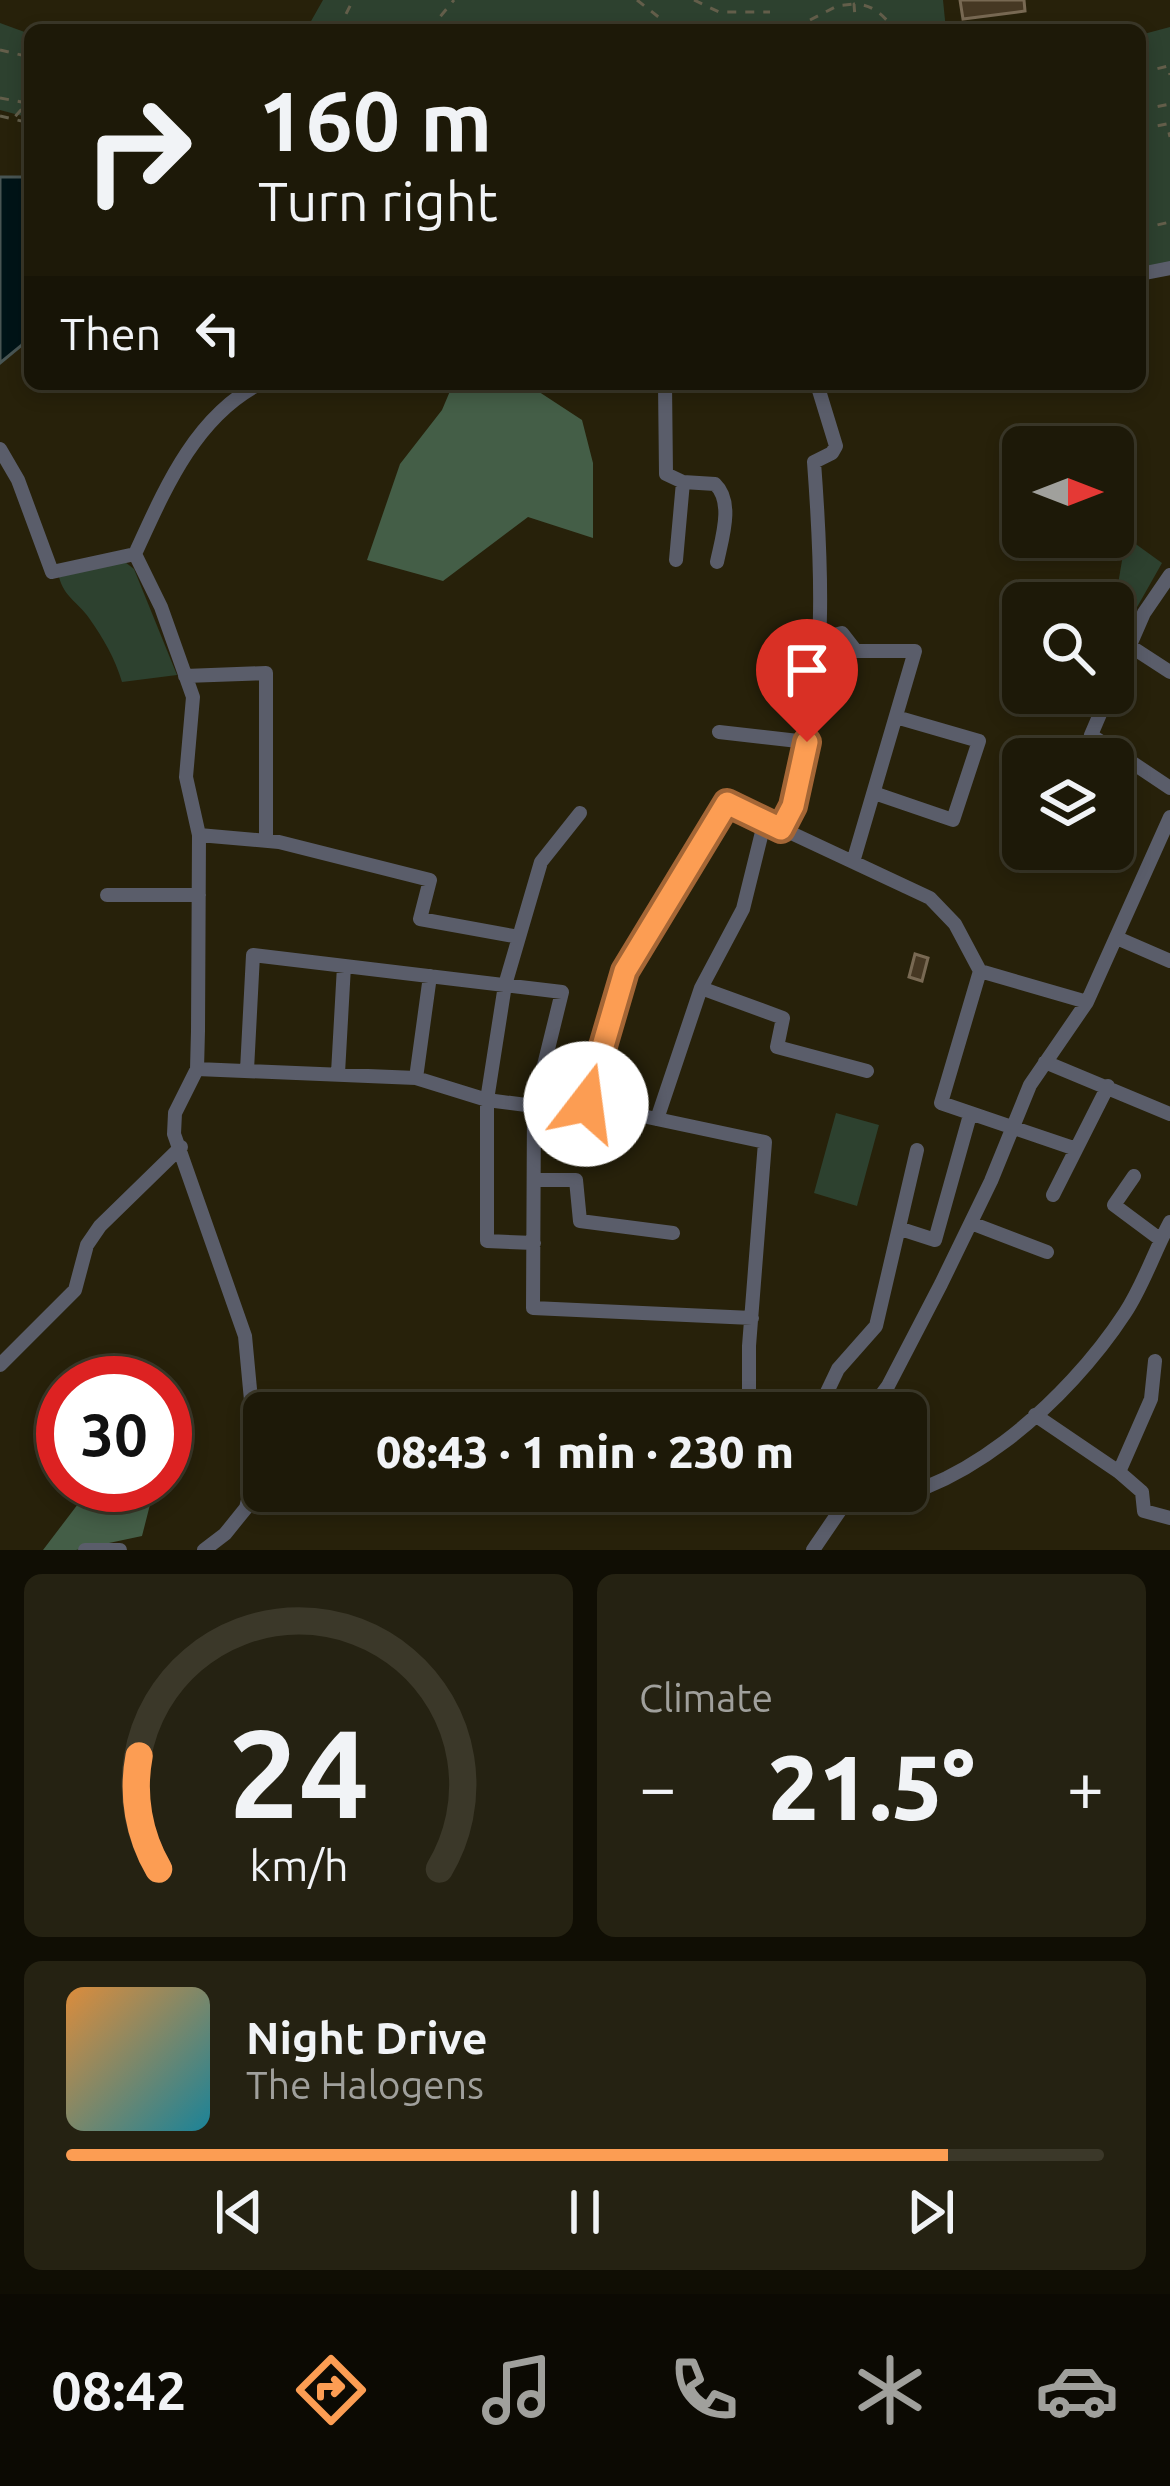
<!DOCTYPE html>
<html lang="en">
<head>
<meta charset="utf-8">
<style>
  body { margin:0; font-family:Ubuntu,sans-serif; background:#252212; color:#f1f3f6; height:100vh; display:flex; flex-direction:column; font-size:45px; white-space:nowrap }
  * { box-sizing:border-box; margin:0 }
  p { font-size:39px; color:#a0a09c }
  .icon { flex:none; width:66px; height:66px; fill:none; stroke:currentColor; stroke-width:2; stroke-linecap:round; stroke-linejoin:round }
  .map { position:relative; height:1550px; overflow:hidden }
  .drawer { display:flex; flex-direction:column; gap:24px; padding:24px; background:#100e04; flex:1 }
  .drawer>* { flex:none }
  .top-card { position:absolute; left:24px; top:24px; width:1122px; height:366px; border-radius:18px; box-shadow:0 6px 18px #0003,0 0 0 3px #3b3829; background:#1d1908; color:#f1f3f6; overflow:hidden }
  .needle { width:78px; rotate:90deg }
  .controls { position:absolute; left:1002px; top:426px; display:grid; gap:24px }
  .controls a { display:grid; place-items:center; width:132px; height:132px; border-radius:18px; background:#1d1908; box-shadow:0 6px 18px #0003,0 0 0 3px #3b3829; font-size:60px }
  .speed { position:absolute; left:36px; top:1356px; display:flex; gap:24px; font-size:60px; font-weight:700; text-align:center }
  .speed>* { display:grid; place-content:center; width:156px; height:156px; border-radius:50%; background:#1d1908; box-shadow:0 6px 18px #0003,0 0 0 3px #3b3829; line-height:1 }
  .speed .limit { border:18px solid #d22; background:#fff; color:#111 }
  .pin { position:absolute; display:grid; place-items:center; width:102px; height:102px; color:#fff; margin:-123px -51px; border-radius:50% 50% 50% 0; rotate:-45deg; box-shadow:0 0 12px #0007 }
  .pin .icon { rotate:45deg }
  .me { position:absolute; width:132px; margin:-66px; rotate:15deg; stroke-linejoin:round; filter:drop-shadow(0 0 9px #0008) }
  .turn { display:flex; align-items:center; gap:42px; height:252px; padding:0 36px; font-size:54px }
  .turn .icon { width:156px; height:156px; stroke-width:2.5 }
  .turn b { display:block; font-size:84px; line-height:102px }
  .then { display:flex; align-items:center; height:114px; padding:0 36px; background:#0003; gap:24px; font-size:45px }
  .big { font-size:90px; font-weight:800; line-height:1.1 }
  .drawer .card { flex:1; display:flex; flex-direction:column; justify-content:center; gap:18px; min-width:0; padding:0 42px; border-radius:18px; background:#252212 }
  .drawer .dial { align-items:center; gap:0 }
  .dial svg { height:312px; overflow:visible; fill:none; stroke:#3b3829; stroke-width:7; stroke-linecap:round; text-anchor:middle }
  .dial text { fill:#f1f3f6; stroke:none }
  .song { display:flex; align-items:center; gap:36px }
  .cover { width:144px; height:144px; border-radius:18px; background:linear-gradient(135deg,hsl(30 70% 55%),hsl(190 70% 35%)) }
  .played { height:12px; border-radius:6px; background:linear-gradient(90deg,#fc9d53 85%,#3b3829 85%) }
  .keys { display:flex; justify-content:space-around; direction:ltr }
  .heat { display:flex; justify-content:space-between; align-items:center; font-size:66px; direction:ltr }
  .drawer .tiles { flex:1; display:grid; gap:24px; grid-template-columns:1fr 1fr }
  .card:last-child { grid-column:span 2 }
  .trip { position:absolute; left:243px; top:1392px; width:684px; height:120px; border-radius:18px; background:#1d1908; box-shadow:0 6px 18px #0003,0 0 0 3px #3b3829; font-weight:800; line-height:120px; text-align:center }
  .tab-bar { display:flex; height:192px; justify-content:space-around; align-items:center; background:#0c0a03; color:#a0a09c }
  .tab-bar .icon { width:84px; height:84px }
  .tab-bar .current { color:#fc9d53 }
  .tab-bar b { font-size:54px; color:#f1f3f6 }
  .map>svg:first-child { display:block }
  .green { fill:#2d412f }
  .forest { fill:#445e47 }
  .water { fill:#001417; stroke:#485553; stroke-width:3 }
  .building { fill:#463823; stroke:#786953; stroke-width:3 }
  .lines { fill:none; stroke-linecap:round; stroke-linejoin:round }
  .path { stroke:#635e4a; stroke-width:3; stroke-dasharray:9 9; stroke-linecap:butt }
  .street { stroke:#5a5d6a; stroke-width:14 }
  .route-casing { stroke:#a46636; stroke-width:30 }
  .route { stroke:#fc9d53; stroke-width:21 }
</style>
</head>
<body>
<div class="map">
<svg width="1170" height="1550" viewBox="0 0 1170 1550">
  <rect width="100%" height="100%" fill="#27210a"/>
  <path class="green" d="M 323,0 L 943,0 L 946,30 L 306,30 Z
    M 0,23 L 30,34 L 30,118 L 0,110 Z
    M 1170,27 L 1170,274 L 1140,280 L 1140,35 Z
    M 1126,537 L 1162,563 L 1136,609 L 1116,596 Z
    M 125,562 L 134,569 L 177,675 L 122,682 C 115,658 103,638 89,618 C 78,602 64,597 59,577 Z
    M 836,1113 L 879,1125 L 857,1206 L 814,1193 Z"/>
  <path class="forest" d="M 453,384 L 527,384 L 582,420 L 593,463 L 593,538 L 528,517 L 443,581 L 367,560 L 400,464 L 442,410 Z
    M 153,1493 L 142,1536 L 76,1550 L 43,1550 L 78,1504 Z"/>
  <path class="water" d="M 0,177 L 30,177 L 27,328 L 22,345 L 0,363 Z"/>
  <path class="building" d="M 960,0 L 1024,0 L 1025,11 L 963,19 Z
    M 915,954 L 928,958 L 922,981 L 909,977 Z"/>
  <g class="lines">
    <path class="path" d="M 637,0 L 675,30
      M 694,0 L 719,12 L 770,12
      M 810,20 L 837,6 L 854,4 L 854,0
      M 338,30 L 353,0
      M 429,30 L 454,0
      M 720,30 L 723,14
      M 856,30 L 854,4 C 873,4 884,16 895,30
      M 932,30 L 950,24
      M 0,50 L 30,57
      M 1140,73 L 1168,66 L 1170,75
      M 0,98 L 27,103 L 12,120
      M 1140,110 L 1170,104
      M 0,116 L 30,123
      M 1140,129 L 1167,124 L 1170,137
      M 1140,229 L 1170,222"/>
    <path class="street" d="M 1140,274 L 1170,268
      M 665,384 L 666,474 L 683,482 L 715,484 C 734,502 722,538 717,562
      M 0,449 L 18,480 L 52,572 L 135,554
      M 135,554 L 161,607 L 193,697 L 186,777 L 199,835 L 198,1031 L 197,1069 L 175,1113 L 174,1134 L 245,1336 L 251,1400 L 252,1484 L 246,1508 L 225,1534 L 204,1550
      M 135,554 C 164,491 194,418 259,384
      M 676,560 L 683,482
      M 822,638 L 842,633 L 856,651 L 915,651 L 853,862
      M 1130,646 L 1170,672
      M 185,676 L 266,673 L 266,841
      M 1113,684 L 1144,613 L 1170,575
      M 1109,693 L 1091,735 L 1170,788
      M 719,732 L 807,742
      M 874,793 L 953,820 L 979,741 L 896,717
      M 781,829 C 793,812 792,795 798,776 C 827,672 822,569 814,462 L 832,453 L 836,446 L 817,384
      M 199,835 L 279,842 L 430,880 L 420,919 L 519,937
      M 107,895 L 199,895
      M 1117,938 L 1170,961
      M 980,971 L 941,1103 L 1076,1149
      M 701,988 L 783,1018 L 777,1047 L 867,1071
      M 1045,1062 L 1170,1114
      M 197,1069 L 416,1078 L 487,1100 L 534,1106 L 586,1104 L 765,1142 L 749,1346 L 749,1413
      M 247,1070 L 253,955 L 562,992 L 534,1106 L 533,1308 L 752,1318
      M 338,1073 L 344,966
      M 416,1078 L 430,976
      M 586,1104 L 625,971 L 727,803 L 930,898 L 955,924 L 980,971 L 1087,1002
      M 657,1119 L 701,988 L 743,909 L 765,820
      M 1134,1176 L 1114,1205 L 1161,1240
      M 534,1180 L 576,1180 L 580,1221 L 673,1233
      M 1053,1195 L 1108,1086
      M 971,1223 L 1047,1252
      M 901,1229 L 935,1240 L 970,1115
      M 534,1243 L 487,1241 L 487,1100 L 505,985 L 541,862 L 580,813
      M 0,1365 L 75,1290 L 87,1245 L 100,1226 L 181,1147
      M 817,1413 L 838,1369 L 876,1326 L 917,1150
      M 868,1413 L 888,1386 L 941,1284 L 991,1181 L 1030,1085 L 1087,1002 L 1170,817
      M 1035,1415 L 1119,1472 L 1142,1492 L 1144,1511 L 1170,1518
      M 1119,1472 L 1151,1399 L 1155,1361
      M 809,1491 L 833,1500 L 836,1491
      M 85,1550 L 120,1550
      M 813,1550 L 845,1503 C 953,1507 1069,1399 1125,1313 C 1143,1286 1154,1252 1170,1222"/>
  </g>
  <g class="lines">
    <defs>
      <path id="route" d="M 586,1104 L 625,971 L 727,803 L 781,829 L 793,806 L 807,742"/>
    </defs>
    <use href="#route" class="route-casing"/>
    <use href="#route" class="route"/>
  </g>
</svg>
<div class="controls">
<a><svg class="needle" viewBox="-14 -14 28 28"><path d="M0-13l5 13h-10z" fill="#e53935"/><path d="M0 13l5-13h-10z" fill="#a0a09c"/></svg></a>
<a><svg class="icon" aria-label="search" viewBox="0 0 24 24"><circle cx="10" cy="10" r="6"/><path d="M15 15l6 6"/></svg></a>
<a><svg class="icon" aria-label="layers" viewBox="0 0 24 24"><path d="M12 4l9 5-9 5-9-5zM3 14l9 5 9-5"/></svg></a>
</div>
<div class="speed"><div class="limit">30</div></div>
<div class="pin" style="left:807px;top:742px;background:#d93025"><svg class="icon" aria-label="arrive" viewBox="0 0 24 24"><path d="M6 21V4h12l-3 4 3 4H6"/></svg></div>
<svg class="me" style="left:586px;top:1104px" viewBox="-20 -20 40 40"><circle r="19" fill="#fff"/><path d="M0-13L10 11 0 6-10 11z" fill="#fc9d53"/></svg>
<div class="trip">08:43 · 1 min · 230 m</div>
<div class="top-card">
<div class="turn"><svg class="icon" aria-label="right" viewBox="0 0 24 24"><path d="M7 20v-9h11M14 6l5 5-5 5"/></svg><div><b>160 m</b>Turn right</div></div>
<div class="then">Then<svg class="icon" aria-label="left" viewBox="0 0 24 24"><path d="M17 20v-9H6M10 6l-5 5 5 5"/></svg></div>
</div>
</div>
<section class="drawer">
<div class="tiles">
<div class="card dial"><svg viewBox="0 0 100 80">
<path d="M14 69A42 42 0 1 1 86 69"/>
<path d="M14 69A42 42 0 0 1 9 40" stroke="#fc9d53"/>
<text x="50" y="56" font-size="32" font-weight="700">24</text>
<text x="50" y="72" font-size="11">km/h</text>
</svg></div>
<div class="card"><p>Climate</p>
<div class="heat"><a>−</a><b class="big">21.5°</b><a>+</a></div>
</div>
<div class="card">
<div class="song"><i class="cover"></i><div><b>Night Drive</b><p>The Halogens</p></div></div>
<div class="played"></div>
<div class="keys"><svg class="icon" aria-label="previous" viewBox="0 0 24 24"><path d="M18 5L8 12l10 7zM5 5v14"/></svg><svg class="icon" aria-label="pause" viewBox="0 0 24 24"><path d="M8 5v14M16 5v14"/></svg><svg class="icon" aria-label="next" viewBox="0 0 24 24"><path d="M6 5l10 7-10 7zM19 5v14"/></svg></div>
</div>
</div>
</section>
<nav class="tab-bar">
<b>08:42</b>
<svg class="icon current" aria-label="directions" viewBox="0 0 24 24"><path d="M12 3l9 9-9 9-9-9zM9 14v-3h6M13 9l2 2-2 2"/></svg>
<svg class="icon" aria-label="music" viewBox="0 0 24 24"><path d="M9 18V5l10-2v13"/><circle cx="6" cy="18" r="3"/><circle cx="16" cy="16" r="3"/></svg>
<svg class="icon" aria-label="phone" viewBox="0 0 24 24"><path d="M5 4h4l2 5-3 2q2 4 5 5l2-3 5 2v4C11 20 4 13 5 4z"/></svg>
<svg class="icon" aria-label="climate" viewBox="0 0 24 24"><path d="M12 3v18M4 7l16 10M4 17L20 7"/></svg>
<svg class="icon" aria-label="car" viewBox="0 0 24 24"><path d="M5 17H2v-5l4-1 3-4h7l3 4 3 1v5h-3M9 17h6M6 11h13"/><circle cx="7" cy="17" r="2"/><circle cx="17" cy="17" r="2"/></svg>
</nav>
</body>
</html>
